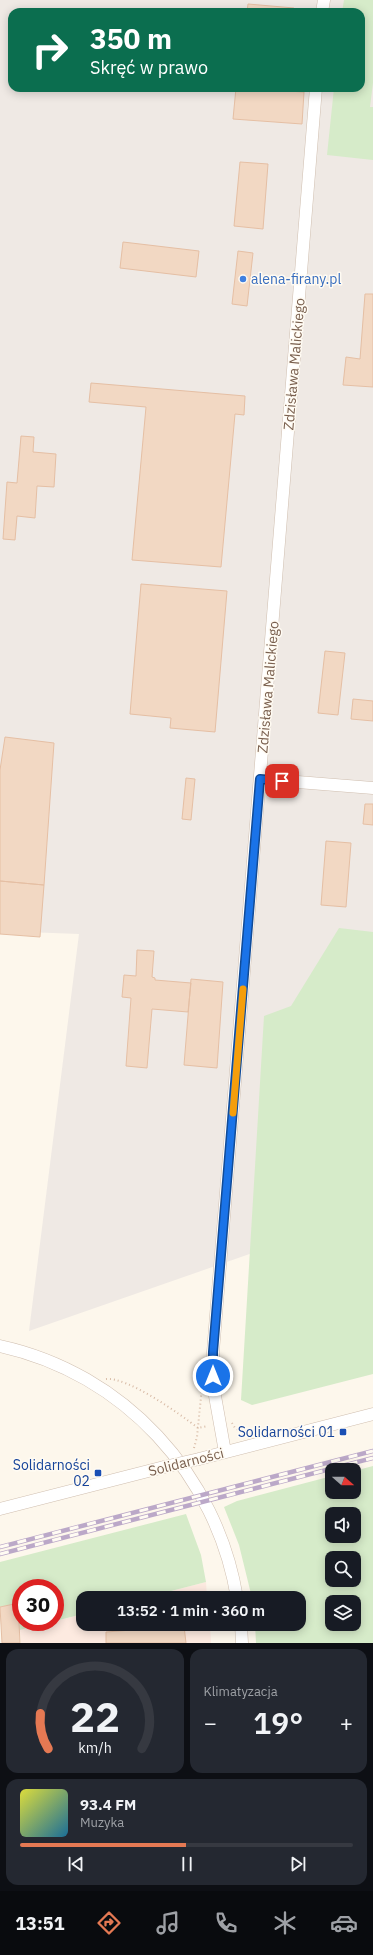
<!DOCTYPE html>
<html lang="pl">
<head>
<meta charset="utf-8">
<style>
  body { margin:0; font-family:"IBM Plex Sans",sans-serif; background:#242831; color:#f1f3f6; height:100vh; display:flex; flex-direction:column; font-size:15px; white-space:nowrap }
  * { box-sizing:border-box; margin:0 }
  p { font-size:13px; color:#9ea1a6 }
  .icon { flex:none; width:22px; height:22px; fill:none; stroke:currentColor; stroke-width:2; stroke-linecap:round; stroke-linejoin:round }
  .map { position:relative; height:1643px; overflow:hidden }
  .side { display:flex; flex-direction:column; gap:6px; padding:6px; background:#0d0f14; flex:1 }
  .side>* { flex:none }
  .guide { position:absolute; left:8px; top:8px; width:357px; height:84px; border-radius:12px; box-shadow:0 2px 10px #0003; background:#0b6e4f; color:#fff; overflow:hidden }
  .needle { width:26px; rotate:111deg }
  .controls { position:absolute; left:325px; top:1463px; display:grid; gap:8px }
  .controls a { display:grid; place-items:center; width:36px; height:36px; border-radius:8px; background:#171b24; box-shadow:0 2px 10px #0003; font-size:20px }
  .speed { position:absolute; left:12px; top:1579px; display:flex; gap:8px; font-size:20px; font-weight:700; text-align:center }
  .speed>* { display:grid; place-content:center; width:52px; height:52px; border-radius:50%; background:#171b24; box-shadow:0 2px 10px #0003; line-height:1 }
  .speed .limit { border:6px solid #d22; background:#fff; color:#111 }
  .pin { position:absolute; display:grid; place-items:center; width:34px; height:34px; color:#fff; margin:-17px; border-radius:8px; box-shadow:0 2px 6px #0006 }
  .me { position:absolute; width:44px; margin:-22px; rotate:0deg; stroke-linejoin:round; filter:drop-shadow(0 0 3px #0008) }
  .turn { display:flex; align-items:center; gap:14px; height:84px; padding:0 16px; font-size:18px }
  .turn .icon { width:52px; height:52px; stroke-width:2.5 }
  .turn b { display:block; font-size:28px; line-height:34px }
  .big { font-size:30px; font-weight:600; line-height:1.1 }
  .side .widget { flex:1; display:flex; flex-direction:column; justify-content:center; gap:6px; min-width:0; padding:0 14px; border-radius:12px; background:#242831 }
  .side .dial { align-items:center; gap:0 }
  .dial svg { height:104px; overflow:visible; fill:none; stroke:#363941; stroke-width:7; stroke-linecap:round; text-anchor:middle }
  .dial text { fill:#f1f3f6; stroke:none }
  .song { display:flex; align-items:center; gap:12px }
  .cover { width:48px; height:48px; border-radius:6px; background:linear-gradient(135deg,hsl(60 70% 55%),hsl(200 70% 35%)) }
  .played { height:4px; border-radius:2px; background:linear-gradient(90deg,#e57953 50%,#363941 50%) }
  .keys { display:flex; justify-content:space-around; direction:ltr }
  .heat { display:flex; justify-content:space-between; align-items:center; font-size:22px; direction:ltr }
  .side .tiles { flex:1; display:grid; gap:6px; grid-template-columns:1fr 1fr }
  .widget:last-child { grid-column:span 2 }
  .trip { position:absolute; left:76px; top:1591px; width:230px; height:40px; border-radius:12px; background:#171b24; box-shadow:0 2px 10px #0003; font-weight:600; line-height:40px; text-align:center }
  .tabs { display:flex; height:64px; justify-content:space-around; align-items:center; background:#090b0e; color:#9ea1a6 }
  .tabs .icon { width:28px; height:28px }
  .tabs .current { color:#e57953 }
  .tabs b { font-size:18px; color:#f1f3f6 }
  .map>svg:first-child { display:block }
  .commercial { fill:#fdeae0 }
  .industrial { fill:#efe9e4; fill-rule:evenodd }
  .green { fill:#d6ebc9; fill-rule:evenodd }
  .building { fill:#f2d8c3; stroke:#e5bfa4 }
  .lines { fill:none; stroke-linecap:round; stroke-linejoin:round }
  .minor-casing { stroke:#d0bfb0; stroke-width:13 }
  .path { stroke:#d8bba6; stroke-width:2; stroke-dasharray:1 3; stroke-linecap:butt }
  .minor { stroke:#fff; stroke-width:12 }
  .rail-casing { stroke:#bba8c8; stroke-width:4.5 }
  .rail { stroke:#fffbf3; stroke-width:3; stroke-dasharray:9; stroke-linecap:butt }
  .minor-bridge-casing { stroke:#d0bfb0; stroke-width:13; stroke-linecap:butt }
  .minor-bridge { stroke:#fff; stroke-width:12 }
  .route-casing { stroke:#114b97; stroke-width:10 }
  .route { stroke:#1a73e8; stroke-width:7 }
  .slow { stroke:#f59e0b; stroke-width:7 }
  .shop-dot { fill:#3f7fe0; stroke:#fffbf3; stroke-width:1.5 }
  .transit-dot { fill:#1a4fb4; stroke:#fffbf3; stroke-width:1.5 }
  .labels { text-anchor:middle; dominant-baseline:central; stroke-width:3; stroke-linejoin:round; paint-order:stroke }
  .shop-label { font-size:14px; fill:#366cbe; stroke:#fffbf3; text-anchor:start }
  .street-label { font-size:14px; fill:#795f4e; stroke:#fffbf3 }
  .transit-label { font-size:14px; fill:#164399; stroke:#fffbf3; text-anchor:end }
</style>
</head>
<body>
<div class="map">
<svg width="373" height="1643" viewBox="0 0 373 1643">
  <rect width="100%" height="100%" fill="#fdf7ec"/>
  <path class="commercial" d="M 206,1582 L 207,1598 L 144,1598 Z
    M 83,1614 L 83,1624 L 210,1624 L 211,1643 L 21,1643 L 20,1630 Z"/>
  <path class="industrial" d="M 0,0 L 373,0 L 373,1211 L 29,1331 L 79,934 L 0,931 ZM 12,12 L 361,12 L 361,88 L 12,88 Z"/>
  <path class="green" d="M 344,0 L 373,0 L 373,83 L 370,107 L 373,107 L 373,160 L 327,155 L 334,88 L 361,88 L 361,12 L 342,12 Z
    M 339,928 L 373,932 L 373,1374 L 252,1405 L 241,1400 L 264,1016 L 291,1006 Z
    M 373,1466 L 373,1643 L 256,1643 L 255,1624 L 299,1624 L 299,1598 L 252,1598 L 239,1545 L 224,1507 L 237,1501 L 332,1476 L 332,1492 L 354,1492 L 354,1471 ZM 332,1514 L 354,1514 L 354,1536 L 332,1536 ZM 332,1558 L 354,1558 L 354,1580 L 332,1580 ZM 332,1602 L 354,1602 L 354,1624 L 332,1624 Z
    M 186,1514 L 201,1555 L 206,1582 L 144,1598 L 83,1598 L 83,1614 L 55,1621 L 55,1588 L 21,1588 L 21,1622 L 50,1622 L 20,1630 L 18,1603 L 0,1607 L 0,1562 Z"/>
  <path class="building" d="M 248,4 L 294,8 L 294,12 L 247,12 Z
    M 236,88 L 287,88 L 287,91 L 304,92 L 302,124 L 233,119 Z
    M 240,162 L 268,164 L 263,229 L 234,226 Z
    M 123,242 L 199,251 L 196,277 L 120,268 Z
    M 238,251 L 253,253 L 247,306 L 232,304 Z
    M 365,294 L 373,294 L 373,387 L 343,385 L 346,357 L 360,359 Z
    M 91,383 L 245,396 L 244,415 L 235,414 L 221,567 L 132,560 L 146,407 L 89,402 Z
    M 21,436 L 34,437 L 33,452 L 56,454 L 54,487 L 37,486 L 35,518 L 17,516 L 15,540 L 3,539 L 7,482 L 17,483 Z
    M 141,584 L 227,591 L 215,732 L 170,728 L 171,718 L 130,714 Z
    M 325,651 L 345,653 L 338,715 L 318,713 Z
    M 353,699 L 373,701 L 373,721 L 351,719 Z
    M 5,737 L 54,743 L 44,885 L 0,881 L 0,770 Z
    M 186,778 L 195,779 L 191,820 L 182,819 Z
    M 365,804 L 373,804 L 373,825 L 363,824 Z
    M 326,841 L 351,843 L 346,907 L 321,905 Z
    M 0,881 L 44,885 L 40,937 L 0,934 Z
    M 137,950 L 154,951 L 152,977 L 155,978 L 155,980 L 191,983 L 188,1012 L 152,1009 L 147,1068 L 126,1066 L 131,998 L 122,997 L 124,975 L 136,976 Z
    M 191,979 L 223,982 L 217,1068 L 184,1065 Z
    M 14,1604 L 19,1622 L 20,1643 L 2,1643 L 0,1607 Z
    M 184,1626 L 186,1643 L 106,1643 L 106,1632 Z"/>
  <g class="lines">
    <defs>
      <path id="minor" d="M 322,12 L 324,0
        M 260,779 L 373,788
        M 0,1346 C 124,1373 217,1475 237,1598
        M 225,1452 L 215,1396 L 213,1352 L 316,88
        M 199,1459 L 373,1414
        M 0,1509 L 164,1467
        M 241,1624 L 242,1643"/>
    </defs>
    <use href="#minor" class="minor-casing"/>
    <path class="path" d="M 106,1379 C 128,1377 180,1414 198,1428 L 208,1426
      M 232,1423 L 235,1428 L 246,1434
      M 194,1448 L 197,1437 L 202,1387"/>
    <use href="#minor" class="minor"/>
    <defs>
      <path id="rail" d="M 0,1547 L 373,1451
        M 0,1554 L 373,1458"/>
    </defs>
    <use href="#rail" class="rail-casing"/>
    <use href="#rail" class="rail"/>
    <defs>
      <path id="minor-bridge" d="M 164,1467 L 199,1459"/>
    </defs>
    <use href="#minor-bridge" class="minor-bridge-casing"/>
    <use href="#minor-bridge" class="minor-bridge"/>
  </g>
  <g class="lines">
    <defs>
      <path id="route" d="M 213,1376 L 213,1352 L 260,779 L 282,781"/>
    </defs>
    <use href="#route" class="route-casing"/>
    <use href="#route" class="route"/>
    <path class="slow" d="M 233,1113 L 243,989"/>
  </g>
  <circle class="shop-dot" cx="243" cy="279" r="4"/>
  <g class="transit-dot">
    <rect x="339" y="1428" width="8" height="8" rx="2"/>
    <rect x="94" y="1469" width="8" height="8" rx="2"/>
  </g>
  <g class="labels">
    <g class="shop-label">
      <text x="251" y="279">alena-firany.pl</text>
    </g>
    <g class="street-label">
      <text transform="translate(294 364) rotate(-85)">Zdzisława Malickiego</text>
      <text transform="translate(268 687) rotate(-85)">Zdzisława Malickiego</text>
      <text transform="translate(186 1462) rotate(-14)">Solidarności</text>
    </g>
    <g class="transit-label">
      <text x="335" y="1432">Solidarności 01</text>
      <text x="90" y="1465">Solidarności<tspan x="90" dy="16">02</tspan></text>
    </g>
  </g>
</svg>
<div class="controls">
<a><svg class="needle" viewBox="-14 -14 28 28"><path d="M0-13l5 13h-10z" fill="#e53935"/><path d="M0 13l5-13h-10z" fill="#9ea1a6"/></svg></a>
<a><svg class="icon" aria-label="sound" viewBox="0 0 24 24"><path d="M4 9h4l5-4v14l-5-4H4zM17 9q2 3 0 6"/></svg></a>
<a><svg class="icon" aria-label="search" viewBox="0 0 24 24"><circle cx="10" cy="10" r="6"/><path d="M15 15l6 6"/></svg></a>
<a><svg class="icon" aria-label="layers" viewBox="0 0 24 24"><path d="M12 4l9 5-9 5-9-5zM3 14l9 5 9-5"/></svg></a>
</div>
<div class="speed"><div class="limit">30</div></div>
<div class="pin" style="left:282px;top:781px;background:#d93025"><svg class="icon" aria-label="arrive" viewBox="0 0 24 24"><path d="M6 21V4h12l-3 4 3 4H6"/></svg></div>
<svg class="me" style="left:213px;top:1376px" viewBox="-20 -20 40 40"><circle r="17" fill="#1a73e8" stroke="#fff" stroke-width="3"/><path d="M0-11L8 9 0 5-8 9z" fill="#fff"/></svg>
<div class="trip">13:52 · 1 min · 360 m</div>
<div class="guide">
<div class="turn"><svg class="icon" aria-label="right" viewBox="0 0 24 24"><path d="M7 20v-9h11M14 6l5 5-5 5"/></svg><div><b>350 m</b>Skręć w prawo</div></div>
</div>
</div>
<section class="side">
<div class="tiles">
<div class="widget dial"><svg viewBox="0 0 100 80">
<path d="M14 69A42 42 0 1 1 86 69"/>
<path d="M14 69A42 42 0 0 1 8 42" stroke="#e57953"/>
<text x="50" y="56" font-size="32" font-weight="700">22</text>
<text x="50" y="72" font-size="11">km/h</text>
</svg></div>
<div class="widget"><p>Klimatyzacja</p>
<div class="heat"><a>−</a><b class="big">19°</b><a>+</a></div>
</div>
<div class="widget">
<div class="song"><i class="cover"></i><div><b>93.4 FM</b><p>Muzyka</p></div></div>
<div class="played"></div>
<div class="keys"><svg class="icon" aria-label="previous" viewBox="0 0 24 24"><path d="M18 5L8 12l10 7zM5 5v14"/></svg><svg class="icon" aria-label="pause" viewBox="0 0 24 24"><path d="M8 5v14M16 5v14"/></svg><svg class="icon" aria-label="next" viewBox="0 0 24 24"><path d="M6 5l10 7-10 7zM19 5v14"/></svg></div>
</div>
</div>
</section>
<nav class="tabs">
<b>13:51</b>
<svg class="icon current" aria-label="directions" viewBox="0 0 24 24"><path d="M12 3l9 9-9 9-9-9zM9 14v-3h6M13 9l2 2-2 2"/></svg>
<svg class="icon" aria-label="music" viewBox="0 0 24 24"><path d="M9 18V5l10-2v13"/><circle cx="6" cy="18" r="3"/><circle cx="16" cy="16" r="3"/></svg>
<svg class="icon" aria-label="phone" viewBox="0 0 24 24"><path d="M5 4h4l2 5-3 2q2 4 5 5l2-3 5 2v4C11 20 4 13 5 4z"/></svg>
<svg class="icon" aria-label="climate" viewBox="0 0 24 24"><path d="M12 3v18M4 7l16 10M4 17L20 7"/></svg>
<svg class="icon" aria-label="car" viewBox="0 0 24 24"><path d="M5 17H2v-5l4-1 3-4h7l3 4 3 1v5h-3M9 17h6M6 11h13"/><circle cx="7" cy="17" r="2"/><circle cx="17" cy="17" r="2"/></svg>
</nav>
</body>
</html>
